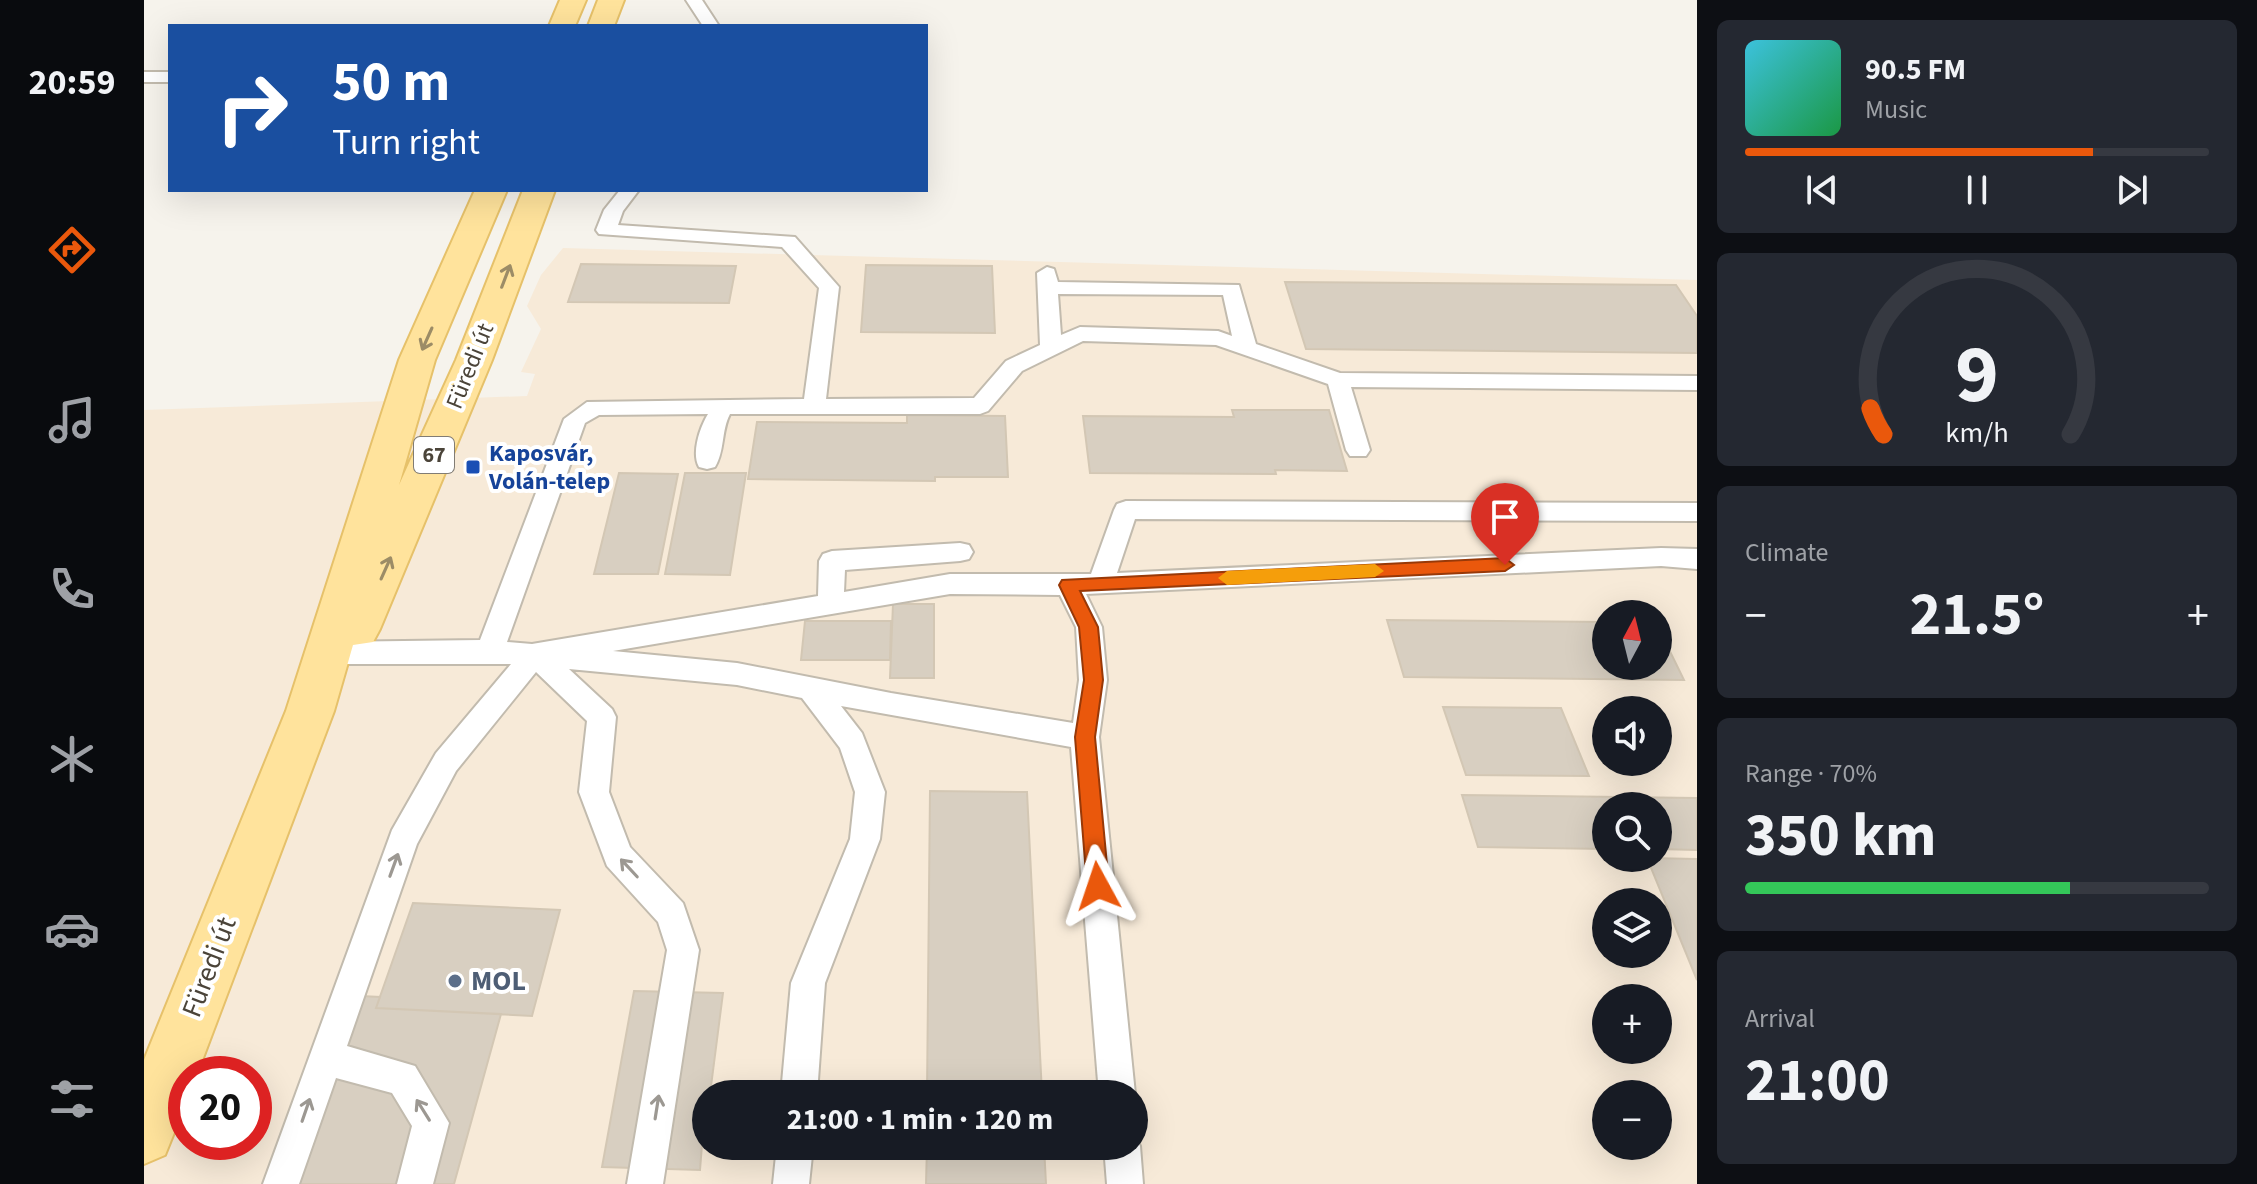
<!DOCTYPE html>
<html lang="en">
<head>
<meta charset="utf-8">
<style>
  body { margin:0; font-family:"Source Sans 3",sans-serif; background:#242831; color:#f1f3f6; height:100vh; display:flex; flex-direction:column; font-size:30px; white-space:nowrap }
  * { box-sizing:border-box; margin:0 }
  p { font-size:26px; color:#9ea1a6 }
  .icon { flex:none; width:44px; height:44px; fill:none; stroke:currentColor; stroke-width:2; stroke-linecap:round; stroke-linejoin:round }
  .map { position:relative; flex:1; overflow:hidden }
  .side { display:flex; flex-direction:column; gap:20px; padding:20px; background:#0d0f14; width:560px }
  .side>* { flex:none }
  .guide { position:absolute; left:24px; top:24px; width:760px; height:168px; border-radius:0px; box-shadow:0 8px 32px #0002; background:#1a4fa0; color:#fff; overflow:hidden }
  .needle { width:52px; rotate:7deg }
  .controls { position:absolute; left:1448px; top:600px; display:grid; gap:16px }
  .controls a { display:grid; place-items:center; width:80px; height:80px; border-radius:50%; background:#171b24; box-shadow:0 8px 32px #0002; font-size:40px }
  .speed { position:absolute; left:24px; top:1056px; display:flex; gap:16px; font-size:40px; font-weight:700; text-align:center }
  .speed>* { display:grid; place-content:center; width:104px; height:104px; border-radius:50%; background:#171b24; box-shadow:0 8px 32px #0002; line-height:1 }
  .speed .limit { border:12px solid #d22; background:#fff; color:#111 }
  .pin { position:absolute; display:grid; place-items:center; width:68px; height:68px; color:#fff; margin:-82px -34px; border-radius:50% 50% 50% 0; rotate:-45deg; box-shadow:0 0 8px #0007 }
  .pin .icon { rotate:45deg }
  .me { position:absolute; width:88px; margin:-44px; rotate:355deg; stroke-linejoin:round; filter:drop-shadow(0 0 6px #0008) }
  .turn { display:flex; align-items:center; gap:28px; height:168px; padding:0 32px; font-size:36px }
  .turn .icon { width:104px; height:104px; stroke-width:2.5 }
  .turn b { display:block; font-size:56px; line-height:68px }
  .big { font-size:60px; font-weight:700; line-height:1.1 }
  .side .card { flex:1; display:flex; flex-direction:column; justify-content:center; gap:12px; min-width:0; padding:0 28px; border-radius:12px; background:#242831 }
  .side .dial { align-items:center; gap:0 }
  .dial svg { height:208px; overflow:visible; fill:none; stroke:#363941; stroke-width:7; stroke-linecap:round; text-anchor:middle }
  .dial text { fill:#f1f3f6; stroke:none }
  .song { display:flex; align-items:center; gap:24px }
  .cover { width:96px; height:96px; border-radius:12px; background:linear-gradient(135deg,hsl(190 70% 55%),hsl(140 70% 35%)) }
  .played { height:8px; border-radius:4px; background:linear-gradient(90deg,#ea580c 75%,#363941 75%) }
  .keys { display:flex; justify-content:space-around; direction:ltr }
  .heat { display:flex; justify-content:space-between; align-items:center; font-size:44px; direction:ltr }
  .charge { height:12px; border-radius:6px; background:linear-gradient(90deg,#34c759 70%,#363941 0) }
  .trip { position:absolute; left:548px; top:1080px; width:456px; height:80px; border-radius:40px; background:#171b24; box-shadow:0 8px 32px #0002; font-weight:700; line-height:80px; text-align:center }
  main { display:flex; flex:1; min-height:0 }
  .menu { display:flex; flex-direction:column; width:144px; justify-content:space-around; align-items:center; background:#090b0e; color:#9ea1a6 }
  .menu .icon { width:56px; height:56px }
  .menu .on { color:#ea580c }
  .menu b { font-size:36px; color:#f1f3f6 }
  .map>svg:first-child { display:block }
  .commercial { fill:#f7ead8; fill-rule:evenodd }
  .building { fill:#d8cfc1; stroke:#d3c7b4; stroke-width:2 }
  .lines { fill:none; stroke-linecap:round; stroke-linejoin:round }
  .lane-casing { stroke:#c2bbae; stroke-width:4 }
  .primary-casing { stroke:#e6c16a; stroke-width:4 }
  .lane { fill:#fff; fill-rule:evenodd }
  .primary { fill:#ffe39c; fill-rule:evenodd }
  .oneway { stroke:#9c8c66 }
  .oneway2 { stroke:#9c9892 }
  .route { fill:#ea580c; stroke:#983908; stroke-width:2 }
  .slow { fill:#f59e0b }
  .transit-dot { fill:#1a4fb4; stroke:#fff; stroke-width:3 }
  .service-dot { fill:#5c6f8a; stroke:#fff; stroke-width:3 }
  .labels { text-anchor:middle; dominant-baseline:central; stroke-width:8; stroke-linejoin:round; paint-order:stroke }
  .shield { fill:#fff; stroke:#817c74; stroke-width:2 }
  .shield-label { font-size:22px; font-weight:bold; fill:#4b4439 }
  .street-label { font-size:24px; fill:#4b4439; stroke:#fff }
  .transit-label { font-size:24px; font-weight:bold; fill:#164399; stroke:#fff; text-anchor:start }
  .near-street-label { font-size:28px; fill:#4b4439; stroke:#fff }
  .near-service-label { font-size:28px; font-weight:bold; fill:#4e5e75; stroke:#fff; text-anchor:start }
</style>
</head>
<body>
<main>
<nav class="menu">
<b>20:59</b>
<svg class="icon on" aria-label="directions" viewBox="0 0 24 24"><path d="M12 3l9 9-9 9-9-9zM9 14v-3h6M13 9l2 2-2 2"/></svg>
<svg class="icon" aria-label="music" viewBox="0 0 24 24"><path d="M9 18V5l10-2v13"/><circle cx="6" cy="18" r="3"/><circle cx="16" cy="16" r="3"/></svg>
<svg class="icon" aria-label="phone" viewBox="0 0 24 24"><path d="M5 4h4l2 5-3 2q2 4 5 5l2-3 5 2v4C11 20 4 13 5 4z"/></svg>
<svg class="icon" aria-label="climate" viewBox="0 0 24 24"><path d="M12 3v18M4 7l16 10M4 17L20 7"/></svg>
<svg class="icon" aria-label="car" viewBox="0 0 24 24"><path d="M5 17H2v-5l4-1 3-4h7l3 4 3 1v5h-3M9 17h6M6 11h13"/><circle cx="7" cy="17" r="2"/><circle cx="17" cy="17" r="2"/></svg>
<svg class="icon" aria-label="filters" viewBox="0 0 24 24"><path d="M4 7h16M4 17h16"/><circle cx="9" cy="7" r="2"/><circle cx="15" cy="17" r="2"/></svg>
</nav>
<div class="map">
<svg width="1553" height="1184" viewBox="0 0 1553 1184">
  <rect width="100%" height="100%" fill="#f6f3ec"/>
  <path class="commercial" d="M 419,248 L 1553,280 L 1553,1184 L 0,1184 L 0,410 L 383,396 L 391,374 L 377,372 L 397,329 L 383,306 L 397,275 ZM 1462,614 L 1514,614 L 1514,666 L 1462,666 ZM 1462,710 L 1514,710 L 1514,762 L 1462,762 ZM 1462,806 L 1514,806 L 1514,858 L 1462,858 ZM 1462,902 L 1514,902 L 1514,954 L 1462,954 ZM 1462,998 L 1514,998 L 1514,1050 L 1462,1050 ZM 42,1074 L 110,1074 L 110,1142 L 42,1142 ZM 562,1094 L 990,1094 L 990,1146 L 562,1146 ZM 1462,1094 L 1514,1094 L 1514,1146 L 1462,1146 Z"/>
  <path class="building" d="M 437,264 L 592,266 L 585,303 L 424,302 Z
    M 722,265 L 848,266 L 851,333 L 717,332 Z
    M 1141,282 L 1532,285 L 1553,316 L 1553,353 L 1162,349 Z
    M 1088,410 L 1185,410 L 1203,471 L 1131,470 L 1132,474 L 946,473 L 939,416 L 1090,417 Z
    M 763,415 L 861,416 L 864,477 L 791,477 L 791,481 L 604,479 L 613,422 L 763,423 Z
    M 475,473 L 534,474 L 514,574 L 450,574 Z
    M 541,473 L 602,473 L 586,575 L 521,574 Z
    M 749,604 L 790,604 L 790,678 L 746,678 Z
    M 1243,620 L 1462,622 L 1462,666 L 1514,666 L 1514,627 L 1540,680 L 1260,677 Z
    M 661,621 L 747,621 L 746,660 L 657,660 Z
    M 1299,707 L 1417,708 L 1445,776 L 1322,775 Z
    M 786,791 L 883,792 L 898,1094 L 783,1094 Z
    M 1318,795 L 1553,798 L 1553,850 L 1514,849 L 1514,806 L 1462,806 L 1462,849 L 1334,847 Z
    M 1503,858 L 1553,859 L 1553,980 Z
    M 269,903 L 416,910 L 388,1016 L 232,1008 Z
    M 490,991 L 579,993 L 566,1094 L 562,1094 L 556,1170 L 458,1167 Z
    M 216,996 L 236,997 L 232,1008 L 357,1014 L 310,1184 L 148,1184 Z
    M 783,1146 L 900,1146 L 902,1184 L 782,1184 Z"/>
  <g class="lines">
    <defs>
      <path id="lane" d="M 542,0 L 558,0 L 575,26 L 559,26 Z
        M 0,72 L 26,72 L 26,82 L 0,82 Z
        M 476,190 L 495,190 L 479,211 L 474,225 L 651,237 L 695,287 L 682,399 L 830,398 L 862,361 L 896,345 L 893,273 L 903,267 L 910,269 L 914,282 L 1095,285 L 1112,344 L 1196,373 L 1553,376 L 1553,390 L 1207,387 L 1226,450 L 1222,456 L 1206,456 L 1202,450 L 1184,384 L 1072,345 L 939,341 L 878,371 L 844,411 L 836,414 L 586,414 C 577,431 581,451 571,467 L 563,469 L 555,467 C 547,453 556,427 564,414 L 455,415 L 441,423 L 363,642 L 388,644 L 674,596 L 675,561 L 679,554 L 688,551 L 816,543 L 825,545 L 829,552 L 825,559 L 816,561 L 701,570 L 700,592 L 806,574 L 947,574 L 970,510 L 973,504 L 982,501 L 1553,503 L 1553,521 L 991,519 L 973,573 L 1517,548 L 1553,549 L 1553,569 L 1517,566 L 942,594 L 958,627 L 963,680 L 955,737 L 991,1094 L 990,1095 L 955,1094 L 927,747 L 697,706 L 718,733 L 741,792 L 736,839 L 681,983 L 673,1094 L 637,1094 L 647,983 L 706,839 L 711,792 L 696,748 L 658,698 L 593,685 L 425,669 L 468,709 L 472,717 L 465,792 L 486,847 L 539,903 L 555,950 L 519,1184 L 483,1184 L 523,950 L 514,922 L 463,866 L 435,792 L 443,721 L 392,672 L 312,771 L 273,844 L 203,1046 L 271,1066 L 305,1123 L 289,1184 L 253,1184 L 268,1126 L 248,1093 L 192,1078 L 155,1184 L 119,1184 L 248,830 L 292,753 L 367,664 L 183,664 L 173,661 L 169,653 L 173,645 L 183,642 L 336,640 L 420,419 L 443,402 L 660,399 L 675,288 L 638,247 L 455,234 L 452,230 L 460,210 ZM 914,294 L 1079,295 L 1088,336 L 1074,331 L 936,327 L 917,335 ZM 806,594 L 916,595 L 932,627 L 935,680 L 929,723 L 747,693 L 593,663 L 469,651 Z
        M 990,1133 L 996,1146 L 999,1184 L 963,1184 L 960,1146 L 990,1146 Z
        M 633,1146 L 669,1146 L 665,1184 L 629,1184 Z"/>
      <path id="primary" d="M 416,0 L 442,0 L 431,26 L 405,26 Z
        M 454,0 L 480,0 L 470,26 L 444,26 Z
        M 331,190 L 363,190 L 291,360 L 255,485 L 312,360 L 379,190 L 411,190 L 348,360 L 236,629 L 229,642 L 209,645 L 190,711 L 53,1074 L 42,1074 L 42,1103 L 21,1155 L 0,1164 L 0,1060 L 142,711 L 255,360 Z"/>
    </defs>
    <use href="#lane" class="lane-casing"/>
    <use href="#primary" class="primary-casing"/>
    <use href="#lane" class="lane"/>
    <use href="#primary" class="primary"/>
  </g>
  <defs><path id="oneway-shaft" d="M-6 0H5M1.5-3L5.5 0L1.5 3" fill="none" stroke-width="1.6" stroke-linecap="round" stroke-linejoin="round" transform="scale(2)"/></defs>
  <g class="oneway">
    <use href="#oneway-shaft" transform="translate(362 276) rotate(-69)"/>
    <use href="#oneway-shaft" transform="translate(283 339) rotate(114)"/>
    <use href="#oneway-shaft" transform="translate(242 568) rotate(-66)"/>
  </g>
  <g class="oneway2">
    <use href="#oneway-shaft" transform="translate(250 865) rotate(-70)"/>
    <use href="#oneway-shaft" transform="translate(485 868) rotate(-133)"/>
    <use href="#oneway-shaft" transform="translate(513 1107) rotate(-81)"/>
    <use href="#oneway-shaft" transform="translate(162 1110) rotate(-71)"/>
    <use href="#oneway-shaft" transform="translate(279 1110) rotate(-122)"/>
  </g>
  <path class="route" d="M 1361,558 L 1370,565 L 1361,571 L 936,591 L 954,627 L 959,680 L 951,737 L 965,886 L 962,893 L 954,896 L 946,893 L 943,886 L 931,737 L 940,680 L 935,627 L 915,585 L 918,580 Z"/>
  <path class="slow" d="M 1231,564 L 1240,571 L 1231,577 L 1083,585 L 1074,578 L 1083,571 Z"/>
  <rect class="transit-dot" x="321" y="459" width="16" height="16" rx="4"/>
  <circle class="service-dot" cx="311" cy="981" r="8"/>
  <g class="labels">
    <rect class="shield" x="270" y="437" width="40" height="36" rx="6"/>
    <g class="shield-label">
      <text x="290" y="455">67</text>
    </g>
    <g class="street-label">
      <text transform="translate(326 366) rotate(-68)">Füredi út</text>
    </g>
    <g class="transit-label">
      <text x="345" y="453">Kaposvár,<tspan x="345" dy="28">Volán-telep</tspan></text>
    </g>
    <g class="near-street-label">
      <text transform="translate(65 967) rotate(-69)">Füredi út</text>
    </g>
    <g class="near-service-label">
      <text x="327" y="981">MOL</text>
    </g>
  </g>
</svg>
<div class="controls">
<a><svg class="needle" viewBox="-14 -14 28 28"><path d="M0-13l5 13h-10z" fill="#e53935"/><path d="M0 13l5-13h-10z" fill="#9ea1a6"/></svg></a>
<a><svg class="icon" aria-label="sound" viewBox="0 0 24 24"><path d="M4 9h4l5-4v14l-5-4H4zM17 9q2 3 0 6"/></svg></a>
<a><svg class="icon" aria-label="search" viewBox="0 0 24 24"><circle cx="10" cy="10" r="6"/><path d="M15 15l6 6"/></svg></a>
<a><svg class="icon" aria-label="layers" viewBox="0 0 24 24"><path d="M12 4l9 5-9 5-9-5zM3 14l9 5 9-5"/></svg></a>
<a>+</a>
<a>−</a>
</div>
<div class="speed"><div class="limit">20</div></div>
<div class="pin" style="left:1361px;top:565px;background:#d93025"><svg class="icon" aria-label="arrive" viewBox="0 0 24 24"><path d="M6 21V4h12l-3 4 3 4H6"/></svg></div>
<svg class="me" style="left:954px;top:886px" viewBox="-20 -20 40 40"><path d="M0-17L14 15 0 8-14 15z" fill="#ea580c" stroke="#fff" stroke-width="4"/></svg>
<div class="trip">21:00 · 1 min · 120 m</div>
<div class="guide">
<div class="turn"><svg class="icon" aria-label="right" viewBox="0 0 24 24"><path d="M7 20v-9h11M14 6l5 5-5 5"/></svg><div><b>50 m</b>Turn right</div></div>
</div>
</div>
<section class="side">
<div class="card">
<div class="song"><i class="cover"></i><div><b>90.5 FM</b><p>Music</p></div></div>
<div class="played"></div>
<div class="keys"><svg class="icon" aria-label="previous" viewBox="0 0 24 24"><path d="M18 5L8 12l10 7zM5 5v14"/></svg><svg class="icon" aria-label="pause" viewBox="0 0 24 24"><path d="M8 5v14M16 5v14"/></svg><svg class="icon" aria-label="next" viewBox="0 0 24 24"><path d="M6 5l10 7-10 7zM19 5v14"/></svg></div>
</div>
<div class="card dial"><svg viewBox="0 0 100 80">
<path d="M14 69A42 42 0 1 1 86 69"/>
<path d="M14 69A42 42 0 0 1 9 59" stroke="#ea580c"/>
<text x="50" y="56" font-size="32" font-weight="700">9</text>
<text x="50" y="72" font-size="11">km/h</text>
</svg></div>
<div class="card"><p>Climate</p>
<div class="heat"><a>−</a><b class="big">21.5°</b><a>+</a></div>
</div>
<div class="card"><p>Range · 70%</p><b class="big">350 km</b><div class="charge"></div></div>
<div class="card"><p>Arrival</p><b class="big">21:00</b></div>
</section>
</main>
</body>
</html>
